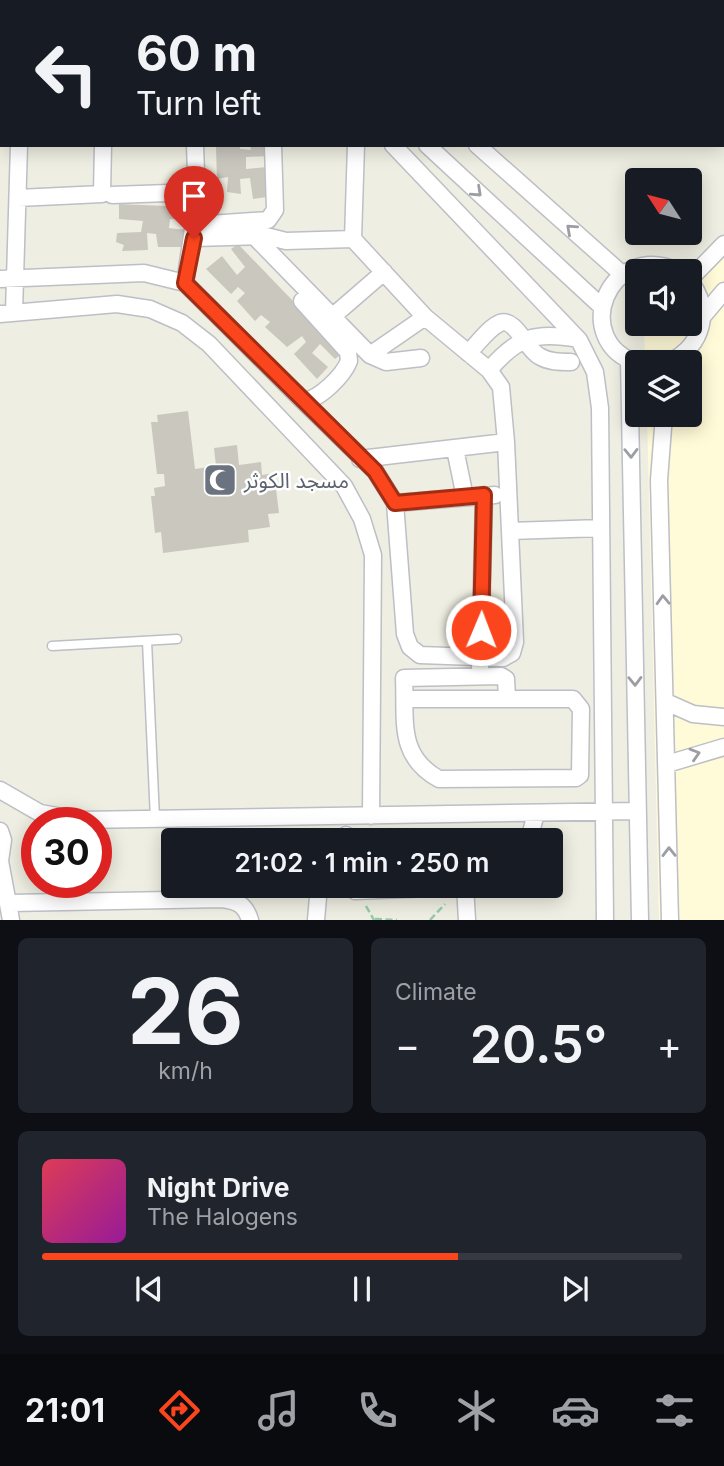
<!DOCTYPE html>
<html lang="en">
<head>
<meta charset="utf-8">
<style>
  body { margin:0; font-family:Inter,"Noto Sans Arabic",sans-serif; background:#20242c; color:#f1f3f6; height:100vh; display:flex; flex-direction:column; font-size:26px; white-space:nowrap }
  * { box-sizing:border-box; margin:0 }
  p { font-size:23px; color:#9ea1a6 }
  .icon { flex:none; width:38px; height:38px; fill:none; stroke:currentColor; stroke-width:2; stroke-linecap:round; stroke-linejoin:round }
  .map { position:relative; height:920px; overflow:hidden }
  .panel { display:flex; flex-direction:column; gap:18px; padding:18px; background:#0d0f14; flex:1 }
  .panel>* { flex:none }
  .guide { position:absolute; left:0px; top:0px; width:724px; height:147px; box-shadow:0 4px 18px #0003; background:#171b24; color:#f1f3f6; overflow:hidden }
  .needle { width:46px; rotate:306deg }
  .controls { position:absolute; left:625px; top:168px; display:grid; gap:14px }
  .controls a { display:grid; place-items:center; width:77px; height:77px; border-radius:7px; background:#171b24; box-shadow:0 4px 18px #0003; font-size:35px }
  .speed { position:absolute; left:21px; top:807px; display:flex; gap:14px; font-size:35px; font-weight:700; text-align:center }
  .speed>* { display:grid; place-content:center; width:91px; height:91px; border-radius:50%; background:#171b24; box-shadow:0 4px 18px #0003; line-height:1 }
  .speed .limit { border:10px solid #d22; background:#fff; color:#111 }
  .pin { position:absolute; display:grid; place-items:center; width:60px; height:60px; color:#fff; margin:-72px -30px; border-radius:50% 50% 50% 0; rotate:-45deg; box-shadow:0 0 7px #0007 }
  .pin .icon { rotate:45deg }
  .me { position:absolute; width:77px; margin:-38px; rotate:1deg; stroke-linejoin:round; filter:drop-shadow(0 0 5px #0008) }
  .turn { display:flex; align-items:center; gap:24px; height:147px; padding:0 21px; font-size:32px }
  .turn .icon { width:91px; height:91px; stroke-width:2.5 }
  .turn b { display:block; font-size:49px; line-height:60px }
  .big { font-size:52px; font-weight:600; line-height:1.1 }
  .panel .widget { flex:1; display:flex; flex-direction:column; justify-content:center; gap:10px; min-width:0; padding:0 24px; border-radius:10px; background:#20242c }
  .panel .dial { align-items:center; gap:0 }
  .dial b { font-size:91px; line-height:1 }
  .song { display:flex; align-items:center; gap:21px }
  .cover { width:84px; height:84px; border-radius:10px; background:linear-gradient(135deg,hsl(350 70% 55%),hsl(300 70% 35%)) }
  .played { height:7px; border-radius:4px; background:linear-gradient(90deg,#fb451c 65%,#363941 65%) }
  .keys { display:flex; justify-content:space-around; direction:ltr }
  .heat { display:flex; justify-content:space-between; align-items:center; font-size:38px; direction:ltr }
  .panel .tiles { flex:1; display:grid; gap:18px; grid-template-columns:1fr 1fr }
  .widget:last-child { grid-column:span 2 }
  .trip { position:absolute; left:161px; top:828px; width:402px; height:70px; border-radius:7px; background:#171b24; box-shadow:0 4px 18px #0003; font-weight:600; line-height:70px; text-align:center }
  .dock { display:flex; height:112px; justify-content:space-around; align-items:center; background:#090b0e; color:#9ea1a6 }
  .dock .icon { width:49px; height:49px }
  .dock .on { color:#fb451c }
  .dock b { font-size:32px; color:#f1f3f6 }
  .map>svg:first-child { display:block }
  .commercial { fill:#fffad7 }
  .building { fill:#cac7bf }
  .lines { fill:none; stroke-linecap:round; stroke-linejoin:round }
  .lane-casing { stroke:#bcbfc5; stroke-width:11 }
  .street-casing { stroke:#bcbfc5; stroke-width:19 }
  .path { stroke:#94cbaa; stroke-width:2.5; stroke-dasharray:7 3.5; stroke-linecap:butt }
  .lane { stroke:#fff; stroke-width:8 }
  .street { stroke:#fff; stroke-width:16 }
  .oneway { stroke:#9c9ea3 }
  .route-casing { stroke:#a32d12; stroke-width:18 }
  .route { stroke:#fb451c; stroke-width:12 }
  .labels { text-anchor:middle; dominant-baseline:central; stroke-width:5; stroke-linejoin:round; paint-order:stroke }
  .worship-label { font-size:21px; fill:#5b616d; stroke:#fff; text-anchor:start }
</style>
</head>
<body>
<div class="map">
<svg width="724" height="920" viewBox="0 0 724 920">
  <rect width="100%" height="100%" fill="#efeee2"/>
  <path class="commercial" d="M 724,246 L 724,920 L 659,920 L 647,415 L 690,415 L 690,362 L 645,362 L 644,324 L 690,324 L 690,279 Z"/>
  <path class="building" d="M 240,145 L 240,149 L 251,150 L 250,145 L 268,145 L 268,156 L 246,157 L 246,169 L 267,167 L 268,197 L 253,199 L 250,178 L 240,179 L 241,194 L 227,192 L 228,177 L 217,179 L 216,147 Z
    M 119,204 L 189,207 L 190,219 L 170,219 L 169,228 L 195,231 L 188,247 L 158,247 L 156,234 L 147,233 L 148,250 L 122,251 L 124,245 L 116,242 L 117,233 L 141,232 L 143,221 L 119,219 Z
    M 238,244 L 343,353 L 335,359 L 320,344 L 312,353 L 328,367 L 317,379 L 294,354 L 306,342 L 302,336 L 287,347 L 265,327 L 270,322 L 261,315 L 255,321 L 237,301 L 245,293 L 238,287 L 231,294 L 206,269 L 222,256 L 237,275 L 245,267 L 231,249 Z
    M 188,411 L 195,469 L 216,466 L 214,448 L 237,445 L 239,465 L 261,462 L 262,475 L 274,473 L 279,513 L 268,514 L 270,527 L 248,530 L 249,542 L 163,553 L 161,532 L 155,533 L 151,496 L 155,496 L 154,488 L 165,486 L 164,474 L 157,474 L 151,422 L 158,422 L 157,415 Z"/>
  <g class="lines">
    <defs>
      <path id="lane" d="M 147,641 L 155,819
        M 52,646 L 177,639"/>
      <path id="street" d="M 323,0 L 324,2
        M 360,0 L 361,2
        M 0,42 L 2,42
        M 0,66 L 2,66
        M 0,104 L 2,104
        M 0,118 L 2,118
        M 393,145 L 579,340 L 595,372 L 600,408 L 605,920
        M 427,145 L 602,307
        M 477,145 L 622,274
        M 112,195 L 197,192
        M 18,198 L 102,194 L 103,145
        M 195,225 L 268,220 L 275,210 L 273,145
        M 254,236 L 370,355 L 386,362 L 421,358
        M 194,238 L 266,236 L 286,241 L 353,239 L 356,145
        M 353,239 L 425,317 L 489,370 L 501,387 L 506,442 L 360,459
        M 0,279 L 144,273 L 185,283 L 303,401 C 319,400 343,376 349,361 L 348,352 L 302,301
        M 690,279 L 724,244
        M 185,283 L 197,202 L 195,145
        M 14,312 L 19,145
        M 0,314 L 117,304 L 150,309 L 182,323 L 209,344 L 344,486 L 362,519 L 373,555 L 371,816
        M 703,316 L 724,291
        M 332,317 L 384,272
        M 468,353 C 477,345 488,328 500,323 C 515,317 527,350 539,356 C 549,362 559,362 571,362
        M 370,355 L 425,317
        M 629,360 L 640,920
        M 670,362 C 703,345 712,310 690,281
        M 637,363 C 570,341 607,240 678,271
        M 489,370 C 517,337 535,331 578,339
        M 303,401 L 375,471 L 395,503 L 405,634 L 410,647 L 420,655 L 503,658 L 512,653 L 515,642 L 506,442
        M 664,415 L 659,480 L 670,920
        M 455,449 L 465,497
        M 395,503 L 495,495
        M 510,531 L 601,528
        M 480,667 L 484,495
        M 405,699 L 573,699 L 581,709 L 580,775 L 576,778 L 439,779 C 397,756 406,720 404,678 L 501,676 L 506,679 L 507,699
        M 666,702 L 693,714 L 724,717
        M 667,764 L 724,747
        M 0,790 L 40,813 L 80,820 L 637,811
        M 0,831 L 3,840 L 0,861 L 11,920
        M 346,835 L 346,840
        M 529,840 L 536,813
        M 349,886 L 355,891 L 481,886
        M 465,886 L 467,920
        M 10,903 L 222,899 C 237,901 245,904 250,920
        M 316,920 L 319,886"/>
    </defs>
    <use href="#lane" class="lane-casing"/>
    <use href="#street" class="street-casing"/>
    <path class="path" d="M 366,906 L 374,920
      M 375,919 L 397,920
      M 430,920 L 445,904"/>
    <use href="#lane" class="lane"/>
    <use href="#street" class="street"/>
  </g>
  <defs><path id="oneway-chevron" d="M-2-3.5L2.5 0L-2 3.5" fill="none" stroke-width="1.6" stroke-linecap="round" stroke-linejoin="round" transform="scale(1.75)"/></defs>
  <g class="oneway">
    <use href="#oneway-chevron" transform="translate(477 192) rotate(43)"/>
    <use href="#oneway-chevron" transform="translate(571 229) rotate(-138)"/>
    <use href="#oneway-chevron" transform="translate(631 453) rotate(89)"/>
    <use href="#oneway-chevron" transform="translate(663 600) rotate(-92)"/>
    <use href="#oneway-chevron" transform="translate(635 681) rotate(89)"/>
    <use href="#oneway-chevron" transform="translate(695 754) rotate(-17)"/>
    <use href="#oneway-chevron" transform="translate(669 852) rotate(-91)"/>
  </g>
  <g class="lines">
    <defs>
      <path id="route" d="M 194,238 L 185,283 L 375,471 L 395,503 L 484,495 L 481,630"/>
    </defs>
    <use href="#route" class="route-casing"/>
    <use href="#route" class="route"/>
  </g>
  <defs>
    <symbol id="mosque-square" viewBox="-11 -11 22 22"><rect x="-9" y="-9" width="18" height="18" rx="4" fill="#6b7280" stroke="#fff"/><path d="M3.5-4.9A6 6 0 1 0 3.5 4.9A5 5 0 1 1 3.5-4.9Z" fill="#fff"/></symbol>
  </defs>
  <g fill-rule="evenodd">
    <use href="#mosque-square" x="201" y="461" width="38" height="38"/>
  </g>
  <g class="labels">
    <g class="worship-label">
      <text x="244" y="480">مسجد الكوثر</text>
    </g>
  </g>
</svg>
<div class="controls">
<a><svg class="needle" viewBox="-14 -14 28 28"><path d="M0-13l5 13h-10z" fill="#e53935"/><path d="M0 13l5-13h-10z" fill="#9ea1a6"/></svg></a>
<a><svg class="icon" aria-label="sound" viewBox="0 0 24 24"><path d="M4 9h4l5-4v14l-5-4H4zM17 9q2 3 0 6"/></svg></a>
<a><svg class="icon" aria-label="layers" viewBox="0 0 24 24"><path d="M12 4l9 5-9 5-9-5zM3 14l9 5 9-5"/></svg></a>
</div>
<div class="speed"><div class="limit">30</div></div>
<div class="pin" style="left:194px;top:238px;background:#d93025"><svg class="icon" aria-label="arrive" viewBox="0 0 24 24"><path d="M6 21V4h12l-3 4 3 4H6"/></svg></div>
<svg class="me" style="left:481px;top:630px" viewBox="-20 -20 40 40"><circle r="17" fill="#fb451c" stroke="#fff" stroke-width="3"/><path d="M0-11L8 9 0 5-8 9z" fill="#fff"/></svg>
<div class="trip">21:02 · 1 min · 250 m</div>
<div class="guide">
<div class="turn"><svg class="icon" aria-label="left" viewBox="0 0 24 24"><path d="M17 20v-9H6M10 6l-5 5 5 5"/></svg><div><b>60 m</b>Turn left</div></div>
</div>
</div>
<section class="panel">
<div class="tiles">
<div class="widget dial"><b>26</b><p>km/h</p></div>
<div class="widget"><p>Climate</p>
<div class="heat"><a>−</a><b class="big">20.5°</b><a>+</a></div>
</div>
<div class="widget">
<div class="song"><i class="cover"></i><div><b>Night Drive</b><p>The Halogens</p></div></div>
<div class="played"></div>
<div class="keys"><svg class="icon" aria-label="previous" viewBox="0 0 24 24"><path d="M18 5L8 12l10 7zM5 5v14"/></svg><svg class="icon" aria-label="pause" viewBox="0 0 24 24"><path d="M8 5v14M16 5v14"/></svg><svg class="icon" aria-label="next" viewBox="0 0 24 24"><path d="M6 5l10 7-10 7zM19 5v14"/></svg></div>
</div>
</div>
</section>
<nav class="dock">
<b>21:01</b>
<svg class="icon on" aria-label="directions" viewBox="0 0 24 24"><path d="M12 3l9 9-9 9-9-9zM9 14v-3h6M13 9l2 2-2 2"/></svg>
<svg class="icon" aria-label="music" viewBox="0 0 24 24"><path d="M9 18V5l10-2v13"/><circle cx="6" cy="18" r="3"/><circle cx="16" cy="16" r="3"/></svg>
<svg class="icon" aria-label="phone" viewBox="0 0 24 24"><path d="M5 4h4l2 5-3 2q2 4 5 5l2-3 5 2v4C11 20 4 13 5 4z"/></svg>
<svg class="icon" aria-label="climate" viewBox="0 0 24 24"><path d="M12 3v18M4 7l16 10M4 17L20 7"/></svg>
<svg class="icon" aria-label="car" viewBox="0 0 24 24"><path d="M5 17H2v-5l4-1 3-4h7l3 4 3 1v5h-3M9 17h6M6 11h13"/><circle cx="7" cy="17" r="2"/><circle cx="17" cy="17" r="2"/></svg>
<svg class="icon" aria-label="filters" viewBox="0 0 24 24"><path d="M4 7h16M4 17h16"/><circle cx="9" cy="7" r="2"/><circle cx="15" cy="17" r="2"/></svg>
</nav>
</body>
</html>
